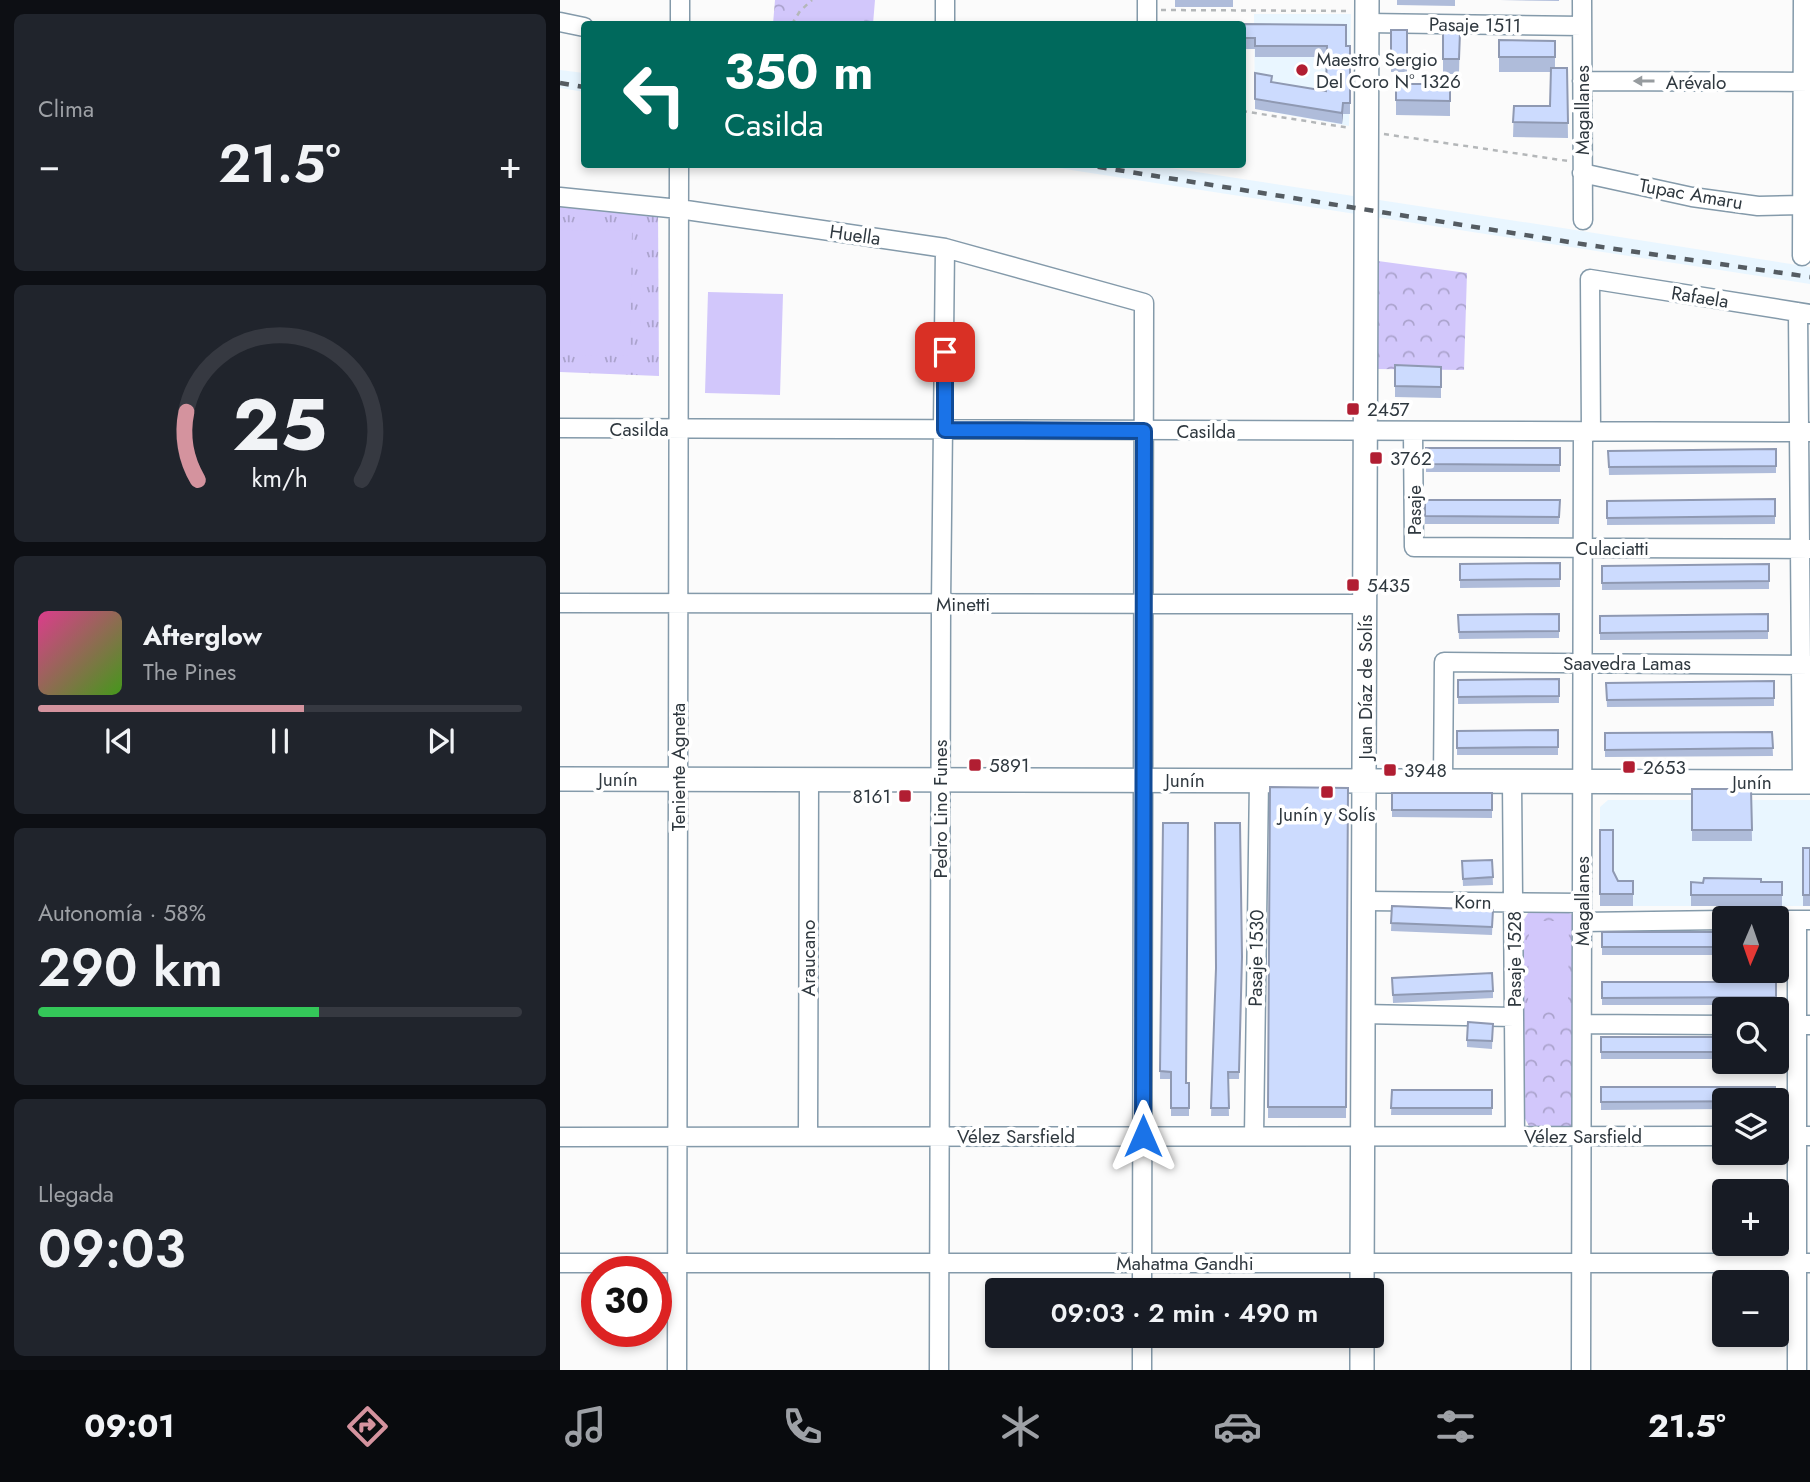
<!DOCTYPE html>
<html lang="es">
<head>
<meta charset="utf-8">
<style>
  body { margin:0; font-family:Jost,sans-serif; background:#20242c; color:#f1f3f6; height:100vh; display:flex; flex-direction:column; font-size:26px; white-space:nowrap }
  * { box-sizing:border-box; margin:0 }
  p { font-size:23px; color:#9ea1a6 }
  .icon { flex:none; width:38px; height:38px; fill:none; stroke:currentColor; stroke-width:2; stroke-linecap:round; stroke-linejoin:round }
  .map { position:relative; flex:1; overflow:hidden }
  .drawer { display:flex; flex-direction:column; gap:14px; padding:14px; background:#0d0f14; width:560px }
  .drawer>* { flex:none }
  .guide { position:absolute; left:21px; top:21px; width:665px; height:147px; border-radius:7px; box-shadow:0 4px 10px #0003; background:#00695c; color:#fff; overflow:hidden }
  .needle { width:46px; rotate:182deg }
  .fabs { position:absolute; left:1152px; top:906px; display:grid; gap:14px }
  .fabs a { display:grid; place-items:center; width:77px; height:77px; border-radius:7px; background:#171b24; box-shadow:0 4px 10px #0003; font-size:35px }
  .speed { position:absolute; left:21px; top:1256px; display:flex; gap:14px; font-size:35px; font-weight:700; text-align:center }
  .speed>* { display:grid; place-content:center; width:91px; height:91px; border-radius:50%; background:#171b24; box-shadow:0 4px 10px #0003; line-height:1 }
  .speed .limit { border:10px solid #d22; background:#fff; color:#111 }
  .pin { position:absolute; display:grid; place-items:center; width:60px; height:60px; color:#fff; margin:-30px; border-radius:14px; box-shadow:0 4px 10px #0006 }
  .me { position:absolute; width:77px; margin:-38px; rotate:0deg; stroke-linejoin:round; filter:drop-shadow(0 0 5px #0008) }
  .turn { display:flex; align-items:center; gap:24px; height:147px; padding:0 28px; font-size:32px }
  .turn .icon { width:91px; height:91px; stroke-width:2.5 }
  .turn b { display:block; font-size:49px; line-height:60px }
  .big { font-size:52px; font-weight:600; line-height:1.1 }
  .drawer .card { flex:1; display:flex; flex-direction:column; justify-content:center; gap:10px; min-width:0; padding:0 24px; border-radius:10px; background:#20242c }
  .drawer .dial { align-items:center; gap:0 }
  .dial svg { height:182px; overflow:visible; fill:none; stroke:#363941; stroke-width:7; stroke-linecap:round; text-anchor:middle }
  .dial text { fill:#f1f3f6; stroke:none }
  .song { display:flex; align-items:center; gap:21px }
  .cover { width:84px; height:84px; border-radius:10px; background:linear-gradient(135deg,hsl(330 70% 55%),hsl(100 70% 35%)) }
  .played { height:7px; border-radius:4px; background:linear-gradient(90deg,#d4939e 55%,#363941 55%) }
  .keys { display:flex; justify-content:space-around; direction:ltr }
  .heat { display:flex; justify-content:space-between; align-items:center; font-size:38px; direction:ltr }
  .charge { height:10px; border-radius:5px; background:linear-gradient(90deg,#34c759 58%,#363941 0) }
  .trip { position:absolute; left:425px; top:1278px; width:399px; height:70px; border-radius:7px; background:#171b24; box-shadow:0 4px 10px #0003; font-weight:600; line-height:70px; text-align:center }
  .menu { display:flex; height:112px; justify-content:space-around; align-items:center; background:#090b0e; color:#9ea1a6 }
  .menu .icon { width:49px; height:49px }
  .menu .selected { color:#d4939e }
  .menu b { font-size:32px; color:#f1f3f6 }
  main { display:flex; flex:1; min-height:0 }
  .map>svg:first-child { display:block }
  .built { fill:#e9f6ff }
  .grass { fill:url(#grass-tufts) }
  .forest { fill:url(#forest-crowns) }
  .garden { fill:#d2c7fb }
  .lines { fill:none; stroke-linecap:round; stroke-linejoin:round }
  .minor-casing { stroke:#849aaa; stroke-width:21 }
  .major-casing { stroke:#849aaa; stroke-width:26 }
  .path { stroke:#b4b7b9; stroke-width:2.5; stroke-dasharray:5 5; stroke-linecap:butt }
  .minor { stroke:#fff; stroke-width:18 }
  .major { stroke:#fff; stroke-width:23 }
  .rail { stroke:#555c62; stroke-width:4.5; stroke-dasharray:9 9; stroke-linecap:butt }
  .wall { fill:#afbcda }
  .shaded-wall { fill:#8f99b2 }
  .building { fill:#ccdbfe; stroke:#8f99b2; stroke-width:2 }
  .oneway { fill:#979c9f }
  .route-casing { stroke:#114b97; stroke-width:18 }
  .route { stroke:#1a73e8; stroke-width:12 }
  .poi-dot { fill:#b11e32; stroke:#fff; stroke-width:2.5 }
  .labels { text-anchor:middle; dominant-baseline:central; stroke-width:7; stroke-linejoin:round; paint-order:stroke }
  .street-label { font-size:19px; fill:#2f383f; stroke:#fff }
  .poi-label { font-size:19px; fill:#2f383f; stroke:#fff; text-anchor:start }
</style>
</head>
<body>
<main>
<section class="drawer">
<div class="card"><p>Clima</p>
<div class="heat"><a>−</a><b class="big">21.5°</b><a>+</a></div>
</div>
<div class="card dial"><svg viewBox="0 0 100 80">
<path d="M14 69A42 42 0 1 1 86 69"/>
<path d="M14 69A42 42 0 0 1 9 39" stroke="#d4939e"/>
<text x="50" y="56" font-size="32" font-weight="700">25</text>
<text x="50" y="72" font-size="11">km/h</text>
</svg></div>
<div class="card">
<div class="song"><i class="cover"></i><div><b>Afterglow</b><p>The Pines</p></div></div>
<div class="played"></div>
<div class="keys"><svg class="icon" aria-label="previous" viewBox="0 0 24 24"><path d="M18 5L8 12l10 7zM5 5v14"/></svg><svg class="icon" aria-label="pause" viewBox="0 0 24 24"><path d="M8 5v14M16 5v14"/></svg><svg class="icon" aria-label="next" viewBox="0 0 24 24"><path d="M6 5l10 7-10 7zM19 5v14"/></svg></div>
</div>
<div class="card"><p>Autonomía · 58%</p><b class="big">290 km</b><div class="charge"></div></div>
<div class="card"><p>Llegada</p><b class="big">09:03</b></div>
</section>
<div class="map">
<svg width="1250" height="1370" viewBox="0 0 1250 1370">
  <defs>
    <pattern id="grass-tufts" width="24" height="20" patternUnits="userSpaceOnUse" patternTransform="scale(1.75)"><rect width="24" height="20" fill="#d2c7fb"/><path d="M3 7l-1-3M5 7V3M7 7l1-3M15 17l-1-3M17 17v-4M19 17l1-3" fill="none" stroke="#aba3cd"/></pattern>
    <pattern id="forest-crowns" width="20" height="18" patternUnits="userSpaceOnUse" patternTransform="scale(1.75)"><rect width="20" height="18" fill="#d2c7fb"/><path d="M2 6a3 3 0 1 1 6 0M12 15a3 3 0 1 1 6 0" fill="none" stroke="#aba3cd"/></pattern>
  </defs>
  <rect width="100%" height="100%" fill="#fbfbfb"/>
  <path class="built" d="M 694,14 L 791,14 L 789,126 L 695,109 Z
    M 0,70 L 24,73 L 24,92 L 0,88 Z
    M 479,165 L 591,165 L 1009,229 L 1250,267 L 1250,284 Z
    M 1048,800 L 1250,800 L 1250,906 L 1040,906 L 1040,807 Z"/>
  <path class="grass" d="M 0,205 L 98,211 L 99,376 L 0,372 Z"/>
  <path class="forest" d="M 215,0 L 315,0 L 313,24 L 213,24 Z
    M 818,261 L 907,273 L 904,370 L 816,369 Z
    M 975,909 L 1001,909 L 1013,915 L 1013,1125 L 1009,1128 L 969,1126 L 962,1113 L 962,923 L 968,913 Z"/>
  <path class="garden" d="M 232,0 L 304,0 L 304,24 L 232,24 Z
    M 0,230 L 72,231 L 70,356 L 0,355 Z
    M 148,292 L 223,294 L 220,395 L 145,393 Z
    M 969,921 L 1009,921 L 1008,1007 L 968,1007 Z"/>
  <g class="lines">
    <defs>
      <path id="minor" d="M 385,0 L 385,24
        M 1022,0 L 1023,220
        M 0,22 L 24,27
        M 807,23 L 1022,26
        M 120,24 L 120,0
        M 587,24 L 587,0
        M 1022,81 L 1250,82
        M 1022,173 L 1132,197 L 1198,206 L 1242,205
        M 0,197 L 119,209 L 385,248 L 584,303 L 582,1290
        M 1242,256 L 1243,0
        M 1238,312 L 1242,782
        M 0,428 L 1250,432
        M 853,432 L 854,547 L 1250,549
        M 1031,432 L 1030,279 L 1250,314
        M 0,603 L 805,604
        M 883,781 L 884,662 L 1250,665
        M 952,781 L 955,1136
        M 804,901 L 1022,903
        M 1216,920 L 1250,920
        M 1022,922 L 1164,920
        M 802,1014 L 954,1017
        M 1022,1024 L 1164,1025
        M 1216,1025 L 1250,1025
        M 248,1136 L 249,779
        M 694,1136 L 699,780
        M 1216,1136 L 1250,1136
        M 0,1137 L 1164,1136
        M 0,1263 L 1250,1263
        M 117,1370 L 119,164
        M 379,1370 L 381,604 L 385,248
        M 582,1370 L 582,1335
        M 1021,1370 L 1023,432
        M 1237,1370 L 1237,920"/>
      <path id="major" d="M 0,779 L 1250,782
        M 802,1290 L 807,0
        M 802,1370 L 802,1335"/>
    </defs>
    <use href="#minor" class="minor-casing"/>
    <use href="#major" class="major-casing"/>
    <path class="path" d="M 601,10 L 790,11
      M 232,24 L 240,11 L 252,0
      M 682,111 L 790,128
      M 824,134 L 1008,161"/>
    <use href="#minor" class="minor"/>
    <use href="#major" class="major"/>
    <path class="rail" d="M 0,83 L 24,87
      M 520,164 L 1028,245 L 1250,277"/>
  </g>
  <path class="wall" d="M 615,0 L 673,0 L 673,7 L 615,7 Z
    M 837,0 L 895,0 L 895,6 L 837,5 Z
    M 940,0 L 999,0 L 999,1 Z
    M 683,24 L 786,46 L 790,46 L 790,114 L 783,114 L 782,124 L 695,109 L 695,73 L 712,82 L 766,91 L 766,57 L 695,57 L 695,49 L 683,49 Z
    M 831,30 L 847,30 L 847,72 L 831,72 Z
    M 883,32 L 900,32 L 899,74 L 883,74 Z
    M 939,40 L 995,41 L 995,68 L 1007,68 L 1008,138 L 953,137 L 954,106 L 990,106 L 991,72 L 939,72 Z
    M 836,84 L 890,84 L 890,116 L 836,115 Z
    M 835,365 L 881,367 L 881,398 L 835,397 Z
    M 866,448 L 1000,448 L 1000,472 L 866,472 Z
    M 1216,449 L 1216,473 L 1049,475 L 1048,451 Z
    M 1215,499 L 1215,524 L 1047,525 L 1047,501 Z
    M 865,500 L 1000,500 L 999,524 L 865,524 Z
    M 1000,563 L 1000,587 L 900,588 L 900,564 Z
    M 1209,564 L 1209,589 L 1042,590 L 1042,566 Z
    M 999,614 L 999,638 L 899,639 L 898,615 Z
    M 1208,614 L 1208,639 L 1040,640 L 1040,616 Z
    M 999,679 L 999,703 L 898,704 L 898,680 Z
    M 1214,681 L 1214,706 L 1047,707 L 1046,683 Z
    M 998,730 L 998,755 L 897,755 L 897,731 Z
    M 1212,732 L 1213,756 L 1045,757 L 1045,733 Z
    M 710,787 L 788,788 L 786,1118 L 708,1118 Z
    M 1132,789 L 1191,789 L 1192,841 L 1132,841 Z
    M 832,793 L 932,793 L 932,818 L 832,817 Z
    M 603,823 L 626,1083 L 629,1083 L 629,1116 L 611,1116 L 611,1079 L 600,1079 Z
    M 1040,830 L 1053,871 L 1058,881 L 1073,881 L 1073,906 L 1040,906 Z
    M 1243,848 L 1250,848 L 1250,906 L 1243,906 Z
    M 932,860 L 933,885 L 903,886 L 902,861 Z
    M 1131,882 L 1222,882 L 1222,906 L 1131,906 Z
    M 832,906 L 933,910 L 932,935 L 831,931 Z
    M 1042,932 L 1164,932 L 1164,955 L 1042,955 Z
    M 682,964 L 679,1079 L 668,1079 L 669,1116 L 651,1116 L 656,969 Z
    M 832,978 L 933,991 L 933,998 L 833,1003 Z
    M 1042,982 L 1216,982 L 1216,1005 L 1042,1005 Z
    M 933,1024 L 932,1049 L 907,1047 L 907,1040 Z
    M 1041,1037 L 1164,1037 L 1164,1059 L 1041,1059 Z
    M 1041,1087 L 1164,1101 L 1164,1109 L 1041,1110 Z
    M 832,1090 L 932,1090 L 932,1115 L 831,1115 Z"/>
  <path class="shaded-wall" d="M 783,103 L 783,114 L 782,124 L 782,113 Z"/>
  <path class="building" d="M 683,24 L 786,25 L 786,46 L 790,46 L 790,103 L 783,103 L 782,113 L 695,99 L 695,73 L 712,76 L 711,82 L 766,91 L 767,46 L 695,46 L 695,38 L 683,38 Z
    M 831,30 L 847,30 L 847,57 L 831,57 Z
    M 883,32 L 900,32 L 899,59 L 883,59 Z
    M 939,40 L 995,41 L 995,57 L 939,57 Z
    M 991,68 L 1007,68 L 1008,123 L 953,122 L 954,106 L 990,106 Z
    M 836,84 L 890,84 L 890,101 L 836,100 Z
    M 835,365 L 881,367 L 881,387 L 835,386 Z
    M 866,448 L 1000,448 L 1000,465 L 866,464 Z
    M 1216,449 L 1216,466 L 1049,467 L 1048,451 Z
    M 1215,499 L 1215,516 L 1047,518 L 1047,501 Z
    M 865,500 L 1000,500 L 999,517 L 865,516 Z
    M 1000,563 L 1000,579 L 900,580 L 900,564 Z
    M 1209,564 L 1209,581 L 1042,583 L 1042,566 Z
    M 999,614 L 999,631 L 899,632 L 898,615 Z
    M 1208,614 L 1208,631 L 1040,633 L 1040,616 Z
    M 999,679 L 999,696 L 898,697 L 898,680 Z
    M 1214,681 L 1214,698 L 1047,700 L 1046,683 Z
    M 998,730 L 998,747 L 897,748 L 897,731 Z
    M 1212,732 L 1213,748 L 1045,750 L 1045,733 Z
    M 710,787 L 788,788 L 786,1107 L 708,1107 Z
    M 1132,789 L 1191,789 L 1192,830 L 1132,830 Z
    M 832,793 L 932,793 L 932,810 L 832,810 Z
    M 603,823 L 628,823 L 626,1083 L 629,1083 L 629,1108 L 611,1108 L 611,1072 L 600,1071 Z
    M 655,823 L 680,823 L 682,957 L 679,1072 L 668,1072 L 669,1108 L 651,1108 L 656,968 Z
    M 1040,830 L 1053,830 L 1053,871 L 1058,881 L 1073,881 L 1073,894 L 1040,894 Z
    M 1243,848 L 1250,848 L 1250,895 L 1243,895 Z
    M 932,860 L 933,877 L 903,879 L 902,861 Z
    M 1144,878 L 1201,879 L 1201,882 L 1222,882 L 1222,895 L 1131,895 L 1131,882 L 1143,883 Z
    M 832,906 L 933,910 L 932,927 L 831,923 Z
    M 1042,932 L 1164,932 L 1164,947 L 1042,947 Z
    M 932,973 L 933,991 L 833,995 L 832,978 Z
    M 1042,982 L 1216,982 L 1216,997 L 1042,998 Z
    M 908,1022 L 933,1024 L 932,1041 L 907,1040 Z
    M 1041,1037 L 1164,1037 L 1164,1052 L 1041,1052 Z
    M 1041,1087 L 1215,1087 L 1215,1101 L 1041,1102 Z
    M 832,1090 L 932,1090 L 932,1108 L 831,1108 Z"/>
  <defs><path id="oneway-solid" d="M-6-.8H1V-3.2L6.5 0L1 3.2V.8H-6Z" transform="scale(1.75)"/></defs>
  <use class="oneway" href="#oneway-solid" transform="translate(1084 81) rotate(-180)"/>
  <g class="lines">
    <defs>
      <path id="route" d="M 385,352 L 385,430 L 584,431 L 583,1136"/>
    </defs>
    <use href="#route" class="route-casing"/>
    <use href="#route" class="route"/>
  </g>
  <g class="poi-dot">
    <circle cx="742" cy="70" r="7"/>
    <rect x="786" y="402" width="14" height="14" rx="3.5"/>
    <rect x="809" y="451" width="14" height="14" rx="3.5"/>
    <rect x="786" y="578" width="14" height="14" rx="3.5"/>
    <rect x="408" y="758" width="14" height="14" rx="3.5"/>
    <rect x="1062" y="760" width="14" height="14" rx="3.5"/>
    <rect x="823" y="763" width="14" height="14" rx="3.5"/>
    <rect x="760" y="785" width="14" height="14" rx="3.5"/>
    <rect x="338" y="789" width="14" height="14" rx="3.5"/>
  </g>
  <g class="labels">
    <g class="street-label">
      <text transform="translate(915 25) rotate(1)">Pasaje 1511</text>
      <text x="1136" y="82">Arévalo</text>
      <text transform="translate(1022 110) rotate(-90)">Magallanes</text>
      <text transform="translate(1131 194) rotate(10)">Tupac Amaru</text>
      <text transform="translate(295 235) rotate(8)">Huella</text>
      <text transform="translate(1140 297) rotate(9)">Rafaela</text>
      <text x="79" y="429">Casilda</text>
      <text x="646" y="431">Casilda</text>
      <text transform="translate(854 510) rotate(-90)">Pasaje</text>
      <text x="1052" y="548">Culaciatti</text>
      <text x="403" y="604">Minetti</text>
      <text x="1067" y="663">Saavedra Lamas</text>
      <text transform="translate(805 687) rotate(-90)">Juan Díaz de Solís</text>
      <text transform="translate(118 767) rotate(-90)">Teniente Agneta</text>
      <text x="58" y="779">Junín</text>
      <text x="625" y="780">Junín</text>
      <text x="1192" y="782">Junín</text>
      <text transform="translate(380 809) rotate(-90)">Pedro Lino Funes</text>
      <text transform="translate(1022 901) rotate(-90)">Magallanes</text>
      <text transform="translate(913 902) rotate(1)">Korn</text>
      <text transform="translate(248 958) rotate(-90)">Araucano</text>
      <text transform="translate(696 958) rotate(-89)">Pasaje 1530</text>
      <text transform="translate(954 959) rotate(-90)">Pasaje 1528</text>
      <text x="456" y="1136">Vélez Sarsfield</text>
      <text x="1023" y="1136">Vélez Sarsfield</text>
      <text x="625" y="1263">Mahatma Gandhi</text>
    </g>
    <g class="poi-label">
      <text x="756" y="59">Maestro Sergio<tspan x="756" dy="22">Del Coro N° 1326</tspan></text>
      <text x="807" y="409">2457</text>
      <text x="830" y="458">3762</text>
      <text x="807" y="585">5435</text>
      <text x="429" y="765">5891</text>
      <text x="1083" y="767">2653</text>
      <text x="844" y="770">3948</text>
      <text x="331" y="796" text-anchor="end">8161</text>
      <text x="767" y="814" text-anchor="middle">Junín y Solís</text>
    </g>
  </g>
</svg>
<div class="fabs">
<a><svg class="needle" viewBox="-14 -14 28 28"><path d="M0-13l5 13h-10z" fill="#e53935"/><path d="M0 13l5-13h-10z" fill="#9ea1a6"/></svg></a>
<a><svg class="icon" aria-label="search" viewBox="0 0 24 24"><circle cx="10" cy="10" r="6"/><path d="M15 15l6 6"/></svg></a>
<a><svg class="icon" aria-label="layers" viewBox="0 0 24 24"><path d="M12 4l9 5-9 5-9-5zM3 14l9 5 9-5"/></svg></a>
<a>+</a>
<a>−</a>
</div>
<div class="speed"><div class="limit">30</div></div>
<div class="pin" style="left:385px;top:352px;background:#d93025"><svg class="icon" aria-label="arrive" viewBox="0 0 24 24"><path d="M6 21V4h12l-3 4 3 4H6"/></svg></div>
<svg class="me" style="left:583px;top:1136px" viewBox="-20 -20 40 40"><path d="M0-17L14 15 0 8-14 15z" fill="#1a73e8" stroke="#fff" stroke-width="4"/></svg>
<div class="trip">09:03 · 2 min · 490 m</div>
<div class="guide">
<div class="turn"><svg class="icon" aria-label="left" viewBox="0 0 24 24"><path d="M17 20v-9H6M10 6l-5 5 5 5"/></svg><div><b>350 m</b>Casilda</div></div>
</div>
</div>
</main>
<nav class="menu">
<b>09:01</b>
<svg class="icon selected" aria-label="directions" viewBox="0 0 24 24"><path d="M12 3l9 9-9 9-9-9zM9 14v-3h6M13 9l2 2-2 2"/></svg>
<svg class="icon" aria-label="music" viewBox="0 0 24 24"><path d="M9 18V5l10-2v13"/><circle cx="6" cy="18" r="3"/><circle cx="16" cy="16" r="3"/></svg>
<svg class="icon" aria-label="phone" viewBox="0 0 24 24"><path d="M5 4h4l2 5-3 2q2 4 5 5l2-3 5 2v4C11 20 4 13 5 4z"/></svg>
<svg class="icon" aria-label="climate" viewBox="0 0 24 24"><path d="M12 3v18M4 7l16 10M4 17L20 7"/></svg>
<svg class="icon" aria-label="car" viewBox="0 0 24 24"><path d="M5 17H2v-5l4-1 3-4h7l3 4 3 1v5h-3M9 17h6M6 11h13"/><circle cx="7" cy="17" r="2"/><circle cx="17" cy="17" r="2"/></svg>
<svg class="icon" aria-label="filters" viewBox="0 0 24 24"><path d="M4 7h16M4 17h16"/><circle cx="9" cy="7" r="2"/><circle cx="15" cy="17" r="2"/></svg>
<b>21.5°</b>
</nav>
</body>
</html>
